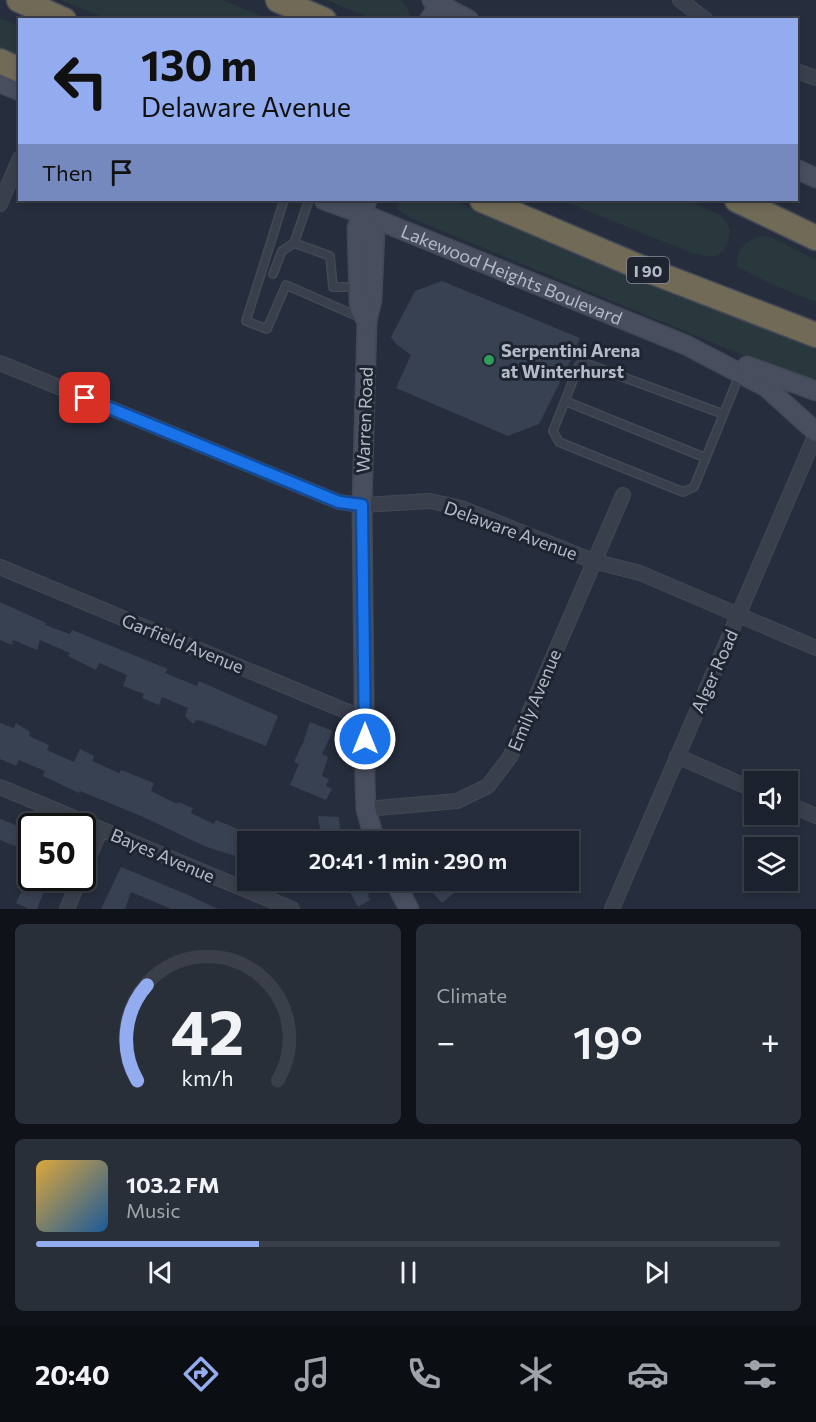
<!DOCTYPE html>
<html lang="en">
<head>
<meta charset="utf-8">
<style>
  body { margin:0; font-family:Commissioner,sans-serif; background:#292f39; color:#f1f3f6; height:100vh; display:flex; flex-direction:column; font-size:22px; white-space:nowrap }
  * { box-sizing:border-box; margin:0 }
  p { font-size:20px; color:#a0a4aa }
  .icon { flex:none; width:33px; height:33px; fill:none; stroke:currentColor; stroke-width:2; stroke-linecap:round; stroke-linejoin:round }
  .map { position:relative; height:909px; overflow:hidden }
  .panel { display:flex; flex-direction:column; gap:15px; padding:15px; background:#0f1319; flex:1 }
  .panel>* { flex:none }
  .guide { position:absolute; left:18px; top:18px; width:780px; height:183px; border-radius:0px; box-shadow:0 3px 9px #0003,0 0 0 2px #3a3f49; background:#93acef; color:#111; overflow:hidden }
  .fabs { position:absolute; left:744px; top:771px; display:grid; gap:12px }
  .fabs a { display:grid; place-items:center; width:54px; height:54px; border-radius:0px; background:#1c222d; box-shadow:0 3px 9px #0003,0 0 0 2px #3a3f49; font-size:30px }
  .speed { position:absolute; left:18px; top:813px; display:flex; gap:12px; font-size:30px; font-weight:700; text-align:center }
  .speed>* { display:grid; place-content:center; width:78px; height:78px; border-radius:50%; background:#1c222d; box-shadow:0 3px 9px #0003,0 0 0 2px #3a3f49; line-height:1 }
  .speed .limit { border:3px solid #111; border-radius:9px; background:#fff; color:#111 }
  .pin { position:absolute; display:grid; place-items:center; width:51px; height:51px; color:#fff; margin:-26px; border-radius:12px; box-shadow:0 3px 9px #0006 }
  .me { position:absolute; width:66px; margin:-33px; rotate:0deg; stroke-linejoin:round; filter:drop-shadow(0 0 4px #0008) }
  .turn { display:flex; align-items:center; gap:21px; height:126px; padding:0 24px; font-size:27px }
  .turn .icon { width:78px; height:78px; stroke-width:2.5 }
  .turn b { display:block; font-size:42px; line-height:51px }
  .then { display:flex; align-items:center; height:57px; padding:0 24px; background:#0003; gap:12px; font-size:22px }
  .big { font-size:45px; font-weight:600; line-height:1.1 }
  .panel .widget { flex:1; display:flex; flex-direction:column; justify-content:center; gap:9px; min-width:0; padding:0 21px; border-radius:9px; background:#292f39 }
  .panel .dial { align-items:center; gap:0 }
  .dial svg { height:156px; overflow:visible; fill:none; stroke:#3a3f49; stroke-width:7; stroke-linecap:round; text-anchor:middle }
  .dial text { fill:#f1f3f6; stroke:none }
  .song { display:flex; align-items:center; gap:18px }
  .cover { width:72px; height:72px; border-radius:9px; background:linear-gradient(135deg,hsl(40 70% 55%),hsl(210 70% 35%)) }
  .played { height:6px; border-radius:3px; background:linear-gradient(90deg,#93acef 30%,#3a3f49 30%) }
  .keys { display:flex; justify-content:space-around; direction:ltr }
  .heat { display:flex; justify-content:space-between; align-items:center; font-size:33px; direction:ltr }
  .panel .tiles { flex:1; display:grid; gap:15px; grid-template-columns:1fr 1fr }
  .widget:last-child { grid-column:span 2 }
  .trip { position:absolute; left:237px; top:831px; width:342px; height:60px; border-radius:0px; background:#1c222d; box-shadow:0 3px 9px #0003,0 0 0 2px #3a3f49; font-weight:600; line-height:60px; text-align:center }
  .tabs { display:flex; height:96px; justify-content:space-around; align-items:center; background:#0b0e12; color:#a0a4aa }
  .tabs .icon { width:42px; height:42px }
  .tabs .active { color:#93acef }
  .tabs b { font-size:27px; color:#f1f3f6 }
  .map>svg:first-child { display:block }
  .green { fill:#28383d }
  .building { fill:#384152 }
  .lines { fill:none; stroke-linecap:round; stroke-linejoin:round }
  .service-casing { stroke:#434855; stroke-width:10 }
  .minor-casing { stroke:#434855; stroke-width:16 }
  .secondary-casing { stroke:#434855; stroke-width:21 }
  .motorway-casing { stroke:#454a57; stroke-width:27 }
  .service { stroke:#3a3f4c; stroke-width:7 }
  .minor { stroke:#3a3f4c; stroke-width:14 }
  .secondary { stroke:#484e5e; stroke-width:18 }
  .motorway { stroke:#716a57; stroke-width:24 }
  .route-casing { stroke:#114b97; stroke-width:15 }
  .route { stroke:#1a73e8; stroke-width:10 }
  .leisure-dot { fill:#2e9e5b; stroke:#1f2431; stroke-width:2 }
  .labels { text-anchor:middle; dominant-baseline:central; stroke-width:6; stroke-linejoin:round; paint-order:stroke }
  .shield { fill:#1f2431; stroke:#888d9a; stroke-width:1.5 }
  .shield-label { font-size:16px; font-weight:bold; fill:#b5bac7 }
  .street-label { font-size:18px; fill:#b5bac7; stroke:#1f2431 }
  .poi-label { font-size:18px; font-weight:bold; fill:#b5bac7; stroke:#1f2431; text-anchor:start }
</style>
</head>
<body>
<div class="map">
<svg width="816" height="909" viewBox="0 0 816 909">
  <rect width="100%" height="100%" fill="#262d3c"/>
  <path class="green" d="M 60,0 L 223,0 L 269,19 L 108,19 Z
    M 326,0 L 400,0 L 403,2 L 410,14 L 408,19 L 372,19 Z
    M 0,18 L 19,26 L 19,64 L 0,55 Z
    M 398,200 L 451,200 L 816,345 L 816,379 L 809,380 L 728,349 L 411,218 L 397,209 Z
    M 560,200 L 687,200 L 720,215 L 726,221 L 730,230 L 728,241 L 723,252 L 712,257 L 692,253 Z
    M 762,236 L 773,238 L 816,260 L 816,302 L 773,285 L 738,267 C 734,249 747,240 762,236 Z"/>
  <path class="building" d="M 442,281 L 580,338 L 568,366 L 539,424 L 508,436 L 396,388 L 411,355 L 396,344 L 391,337 L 415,291 Z
    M 0,602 L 46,623 L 45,625 L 70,634 L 72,630 L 168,669 L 165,673 L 197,686 L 199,681 L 278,716 L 266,746 L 202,721 L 196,720 L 193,724 L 185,716 L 188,708 L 162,697 L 159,705 L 142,698 L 144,694 L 123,686 L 127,675 L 99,663 L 96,670 L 68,656 L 70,653 L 40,640 L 37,650 L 13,640 L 12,645 L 0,640 Z
    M 310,722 L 333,731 L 322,754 L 328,757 L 322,776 L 329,779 L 326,786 L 332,789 L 326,800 L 290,785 L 299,764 L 294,762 L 301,746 L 302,746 Z
    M 0,723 L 14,728 L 16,723 L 30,732 L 29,736 L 49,745 L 47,750 L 74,762 L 80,749 L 94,756 L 92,761 L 119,773 L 121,770 L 154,783 L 151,791 L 177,804 L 178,802 L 193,808 L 191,813 L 214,824 L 216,820 L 248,833 L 248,860 L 204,846 L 141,816 L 80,791 L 79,793 L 43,776 L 45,771 L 19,760 L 16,766 L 0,759 Z
    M 318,816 L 339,817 L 341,842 L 322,842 Z
    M 0,819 L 32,831 L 32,853 L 0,840 Z
    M 121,867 L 186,894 L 218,909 L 171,909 L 131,892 L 125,909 L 101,909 Z
    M 28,878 L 49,878 L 37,909 L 29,909 L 16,903 Z
    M 361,880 L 369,895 L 368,896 L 370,900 L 358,907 L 347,887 Z
    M 427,880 L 452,880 L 460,888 L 442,903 L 433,893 Z"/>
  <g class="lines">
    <defs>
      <path id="service" d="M 284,200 L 246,321 L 267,329 L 286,285 L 359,317
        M 309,200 L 294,243 L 330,256 L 333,287 L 357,287
        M 273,274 L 282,251 L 294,243
        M 565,401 L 706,458
        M 723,414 L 585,363 L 579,365 L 553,431 L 559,442 L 683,492 L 694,487 L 739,376"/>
      <path id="minor" d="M 680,0 L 706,20
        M 796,71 L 816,78
        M 0,204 L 20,158
        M 0,363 L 339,502 L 362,505 L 430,501 L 461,508 L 593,561 L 640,573 L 816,648
        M 0,567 L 365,719
        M 677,756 L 754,790
        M 0,787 L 292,909
        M 788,804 L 816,816
        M 366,809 L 457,801 L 488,786 L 510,757 L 623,495
        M 82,873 L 101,829
        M 67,909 L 80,878
        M 612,909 L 816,434"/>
      <g id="secondary">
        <path d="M 432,0 L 469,20"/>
        <path d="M 429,20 L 441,4 L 441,0"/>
        <path d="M 0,83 L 20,91"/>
        <path d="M 796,169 L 816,178"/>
        <path id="s1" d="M 324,200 L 363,214 L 686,345 L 766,387 L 816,432"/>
        <path d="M 363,214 L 375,230 L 372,300 L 367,321 L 362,505 L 365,780 L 366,809 L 375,842"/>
        <path d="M 367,321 L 360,310 L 359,300 L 357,228 L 367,200"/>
        <path d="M 747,366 L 816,391"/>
        <path d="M 394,880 L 409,909"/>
      </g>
      <path id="motorway" d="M 19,0 L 64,20
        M 278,0 L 324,20
        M 0,61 L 20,70
        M 482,200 L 637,266 L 816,335
        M 737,200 L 816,238"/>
    </defs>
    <use href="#service" class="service-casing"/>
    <use href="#minor" class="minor-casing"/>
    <use href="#secondary" class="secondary-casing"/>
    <use href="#motorway" class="motorway-casing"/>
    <use href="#service" class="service"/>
    <use href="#minor" class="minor"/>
    <use href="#secondary" class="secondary"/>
    <use href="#motorway" class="motorway"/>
  </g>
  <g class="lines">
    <defs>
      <path id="route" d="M 85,398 L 339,502 L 362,505 L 365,739"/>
    </defs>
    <use href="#route" class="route-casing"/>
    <use href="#route" class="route"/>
  </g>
  <circle class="leisure-dot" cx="489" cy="360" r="6"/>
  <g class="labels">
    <rect class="shield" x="627" y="257" width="42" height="26" rx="4.5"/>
    <g class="shield-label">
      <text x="648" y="270">I 90</text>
    </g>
    <g class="street-label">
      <text stroke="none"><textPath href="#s1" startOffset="202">Lakewood Heights Boulevard</textPath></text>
      <text transform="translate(364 420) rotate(-88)">Warren Road</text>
      <text transform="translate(511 530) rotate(20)">Delaware Avenue</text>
      <text transform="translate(183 643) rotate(22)">Garfield Avenue</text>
      <text transform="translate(714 671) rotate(-66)">Alger Road</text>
      <text transform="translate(534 700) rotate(-67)">Emily Avenue</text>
      <text transform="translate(163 855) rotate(23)">Bayes Avenue</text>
    </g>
    <g class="poi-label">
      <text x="501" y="350">Serpentini Arena<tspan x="501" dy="21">at Winterhurst</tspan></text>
    </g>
  </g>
</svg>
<div class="fabs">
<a><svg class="icon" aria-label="sound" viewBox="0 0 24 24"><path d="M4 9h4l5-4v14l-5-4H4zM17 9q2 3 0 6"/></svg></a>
<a><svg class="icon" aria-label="layers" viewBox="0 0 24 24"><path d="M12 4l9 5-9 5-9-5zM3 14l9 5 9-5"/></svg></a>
</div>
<div class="speed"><div class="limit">50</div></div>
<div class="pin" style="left:85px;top:398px;background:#d93025"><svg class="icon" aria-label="arrive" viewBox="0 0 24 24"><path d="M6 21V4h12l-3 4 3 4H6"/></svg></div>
<svg class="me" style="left:365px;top:739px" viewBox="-20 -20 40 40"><circle r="17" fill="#1a73e8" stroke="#fff" stroke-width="3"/><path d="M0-11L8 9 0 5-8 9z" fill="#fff"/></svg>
<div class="trip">20:41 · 1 min · 290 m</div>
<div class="guide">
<div class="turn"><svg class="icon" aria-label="left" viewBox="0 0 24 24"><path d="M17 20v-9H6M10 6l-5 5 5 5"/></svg><div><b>130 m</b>Delaware Avenue</div></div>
<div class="then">Then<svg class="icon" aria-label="arrive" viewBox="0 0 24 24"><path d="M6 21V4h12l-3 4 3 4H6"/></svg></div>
</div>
</div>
<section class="panel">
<div class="tiles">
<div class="widget dial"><svg viewBox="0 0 100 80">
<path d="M14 69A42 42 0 1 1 86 69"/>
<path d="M14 69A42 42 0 0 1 19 20" stroke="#93acef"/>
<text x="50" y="56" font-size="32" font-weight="700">42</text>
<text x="50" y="72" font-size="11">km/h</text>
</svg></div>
<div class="widget"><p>Climate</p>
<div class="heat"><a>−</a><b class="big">19°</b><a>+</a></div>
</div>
<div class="widget">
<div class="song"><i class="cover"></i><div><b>103.2 FM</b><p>Music</p></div></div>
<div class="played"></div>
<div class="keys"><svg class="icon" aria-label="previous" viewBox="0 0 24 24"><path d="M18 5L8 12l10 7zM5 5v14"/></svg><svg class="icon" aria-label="pause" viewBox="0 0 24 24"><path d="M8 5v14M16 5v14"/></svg><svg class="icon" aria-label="next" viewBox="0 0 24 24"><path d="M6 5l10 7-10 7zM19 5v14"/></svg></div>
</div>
</div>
</section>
<nav class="tabs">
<b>20:40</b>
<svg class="icon active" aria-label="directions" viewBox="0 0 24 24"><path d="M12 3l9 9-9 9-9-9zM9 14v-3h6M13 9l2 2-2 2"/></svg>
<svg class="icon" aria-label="music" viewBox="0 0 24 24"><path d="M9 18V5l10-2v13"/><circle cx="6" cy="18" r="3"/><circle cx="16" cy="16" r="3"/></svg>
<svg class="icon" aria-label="phone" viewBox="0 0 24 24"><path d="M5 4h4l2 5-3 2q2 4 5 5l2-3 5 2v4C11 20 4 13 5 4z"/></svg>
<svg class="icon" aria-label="climate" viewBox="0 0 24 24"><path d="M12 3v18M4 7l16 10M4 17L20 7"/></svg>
<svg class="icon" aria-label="car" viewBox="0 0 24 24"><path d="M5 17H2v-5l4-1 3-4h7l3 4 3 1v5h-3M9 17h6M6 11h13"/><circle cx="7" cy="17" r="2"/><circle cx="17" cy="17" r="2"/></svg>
<svg class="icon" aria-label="filters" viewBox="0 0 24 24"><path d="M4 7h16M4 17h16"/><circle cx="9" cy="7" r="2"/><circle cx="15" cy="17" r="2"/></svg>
</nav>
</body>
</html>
